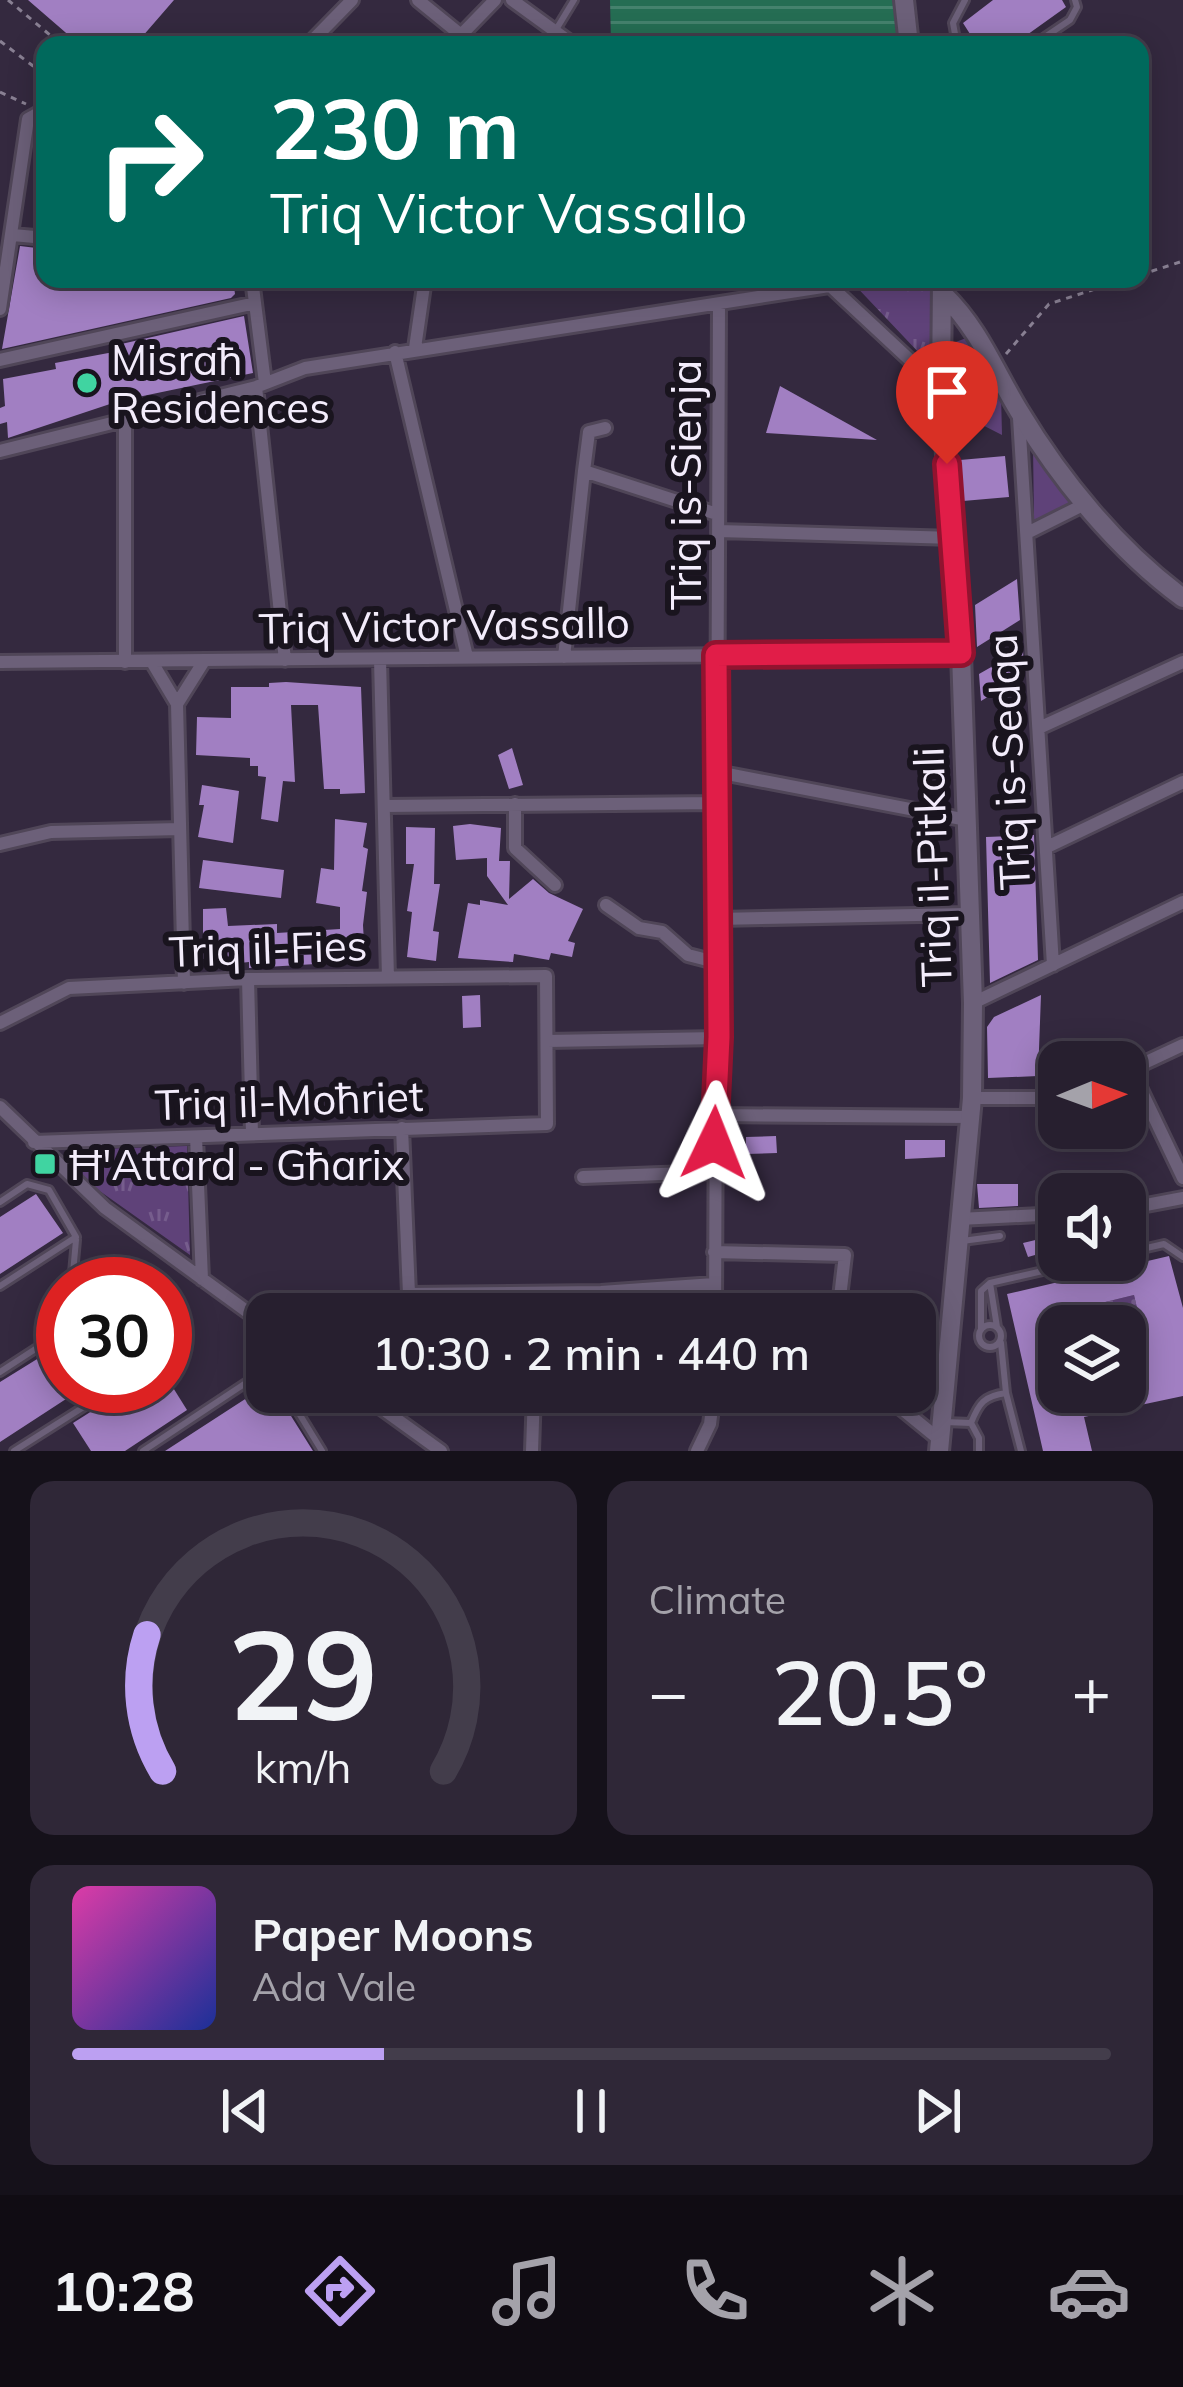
<!DOCTYPE html>
<html lang="en">
<head>
<meta charset="utf-8">
<style>
  body { margin:0; font-family:Mulish,sans-serif; background:#2f2737; color:#f1f3f6; height:100vh; display:flex; flex-direction:column; font-size:45px; white-space:nowrap }
  * { box-sizing:border-box; margin:0 }
  p { font-size:39px; color:#a4a2aa }
  .icon { flex:none; width:66px; height:66px; fill:none; stroke:currentColor; stroke-width:2; stroke-linecap:round; stroke-linejoin:round }
  .map { position:relative; height:1451px; overflow:hidden }
  .details { display:flex; flex-direction:column; gap:30px; padding:30px; background:#15111a; flex:1 }
  .details>* { flex:none }
  .hud { position:absolute; left:36px; top:36px; width:1113px; height:252px; border-radius:24px; box-shadow:0 6px 30px #0003,0 0 0 3px #433d4b; background:#00695c; color:#fff; overflow:hidden }
  .needle { width:78px; rotate:89deg }
  .fabs { position:absolute; left:1038px; top:1041px; display:grid; gap:24px }
  .fabs a { display:grid; place-items:center; width:108px; height:108px; border-radius:24px; background:#271f2f; box-shadow:0 6px 30px #0003,0 0 0 3px #433d4b; font-size:60px }
  .speed { position:absolute; left:36px; top:1257px; display:flex; gap:24px; font-size:60px; font-weight:700; text-align:center }
  .speed>* { display:grid; place-content:center; width:156px; height:156px; border-radius:50%; background:#271f2f; box-shadow:0 6px 30px #0003,0 0 0 3px #433d4b; line-height:1 }
  .speed .limit { border:18px solid #d22; background:#fff; color:#111 }
  .pin { position:absolute; display:grid; place-items:center; width:102px; height:102px; color:#fff; margin:-123px -51px; border-radius:50% 50% 50% 0; rotate:-45deg; box-shadow:0 0 12px #0007 }
  .pin .icon { rotate:45deg }
  .me { position:absolute; width:132px; margin:-66px; rotate:2deg; stroke-linejoin:round; filter:drop-shadow(0 0 9px #0008) }
  .turn { display:flex; align-items:center; gap:42px; height:252px; padding:0 36px; font-size:54px }
  .turn .icon { width:156px; height:156px; stroke-width:2.5 }
  .turn b { display:block; font-size:84px; line-height:102px }
  .big { font-size:90px; font-weight:600; line-height:1.1 }
  .details .tile { flex:1; display:flex; flex-direction:column; justify-content:center; gap:18px; min-width:0; padding:0 42px; border-radius:24px; background:#2f2737 }
  .details .dial { align-items:center; gap:0 }
  .dial svg { height:312px; overflow:visible; fill:none; stroke:#433d4b; stroke-width:7; stroke-linecap:round; text-anchor:middle }
  .dial text { fill:#f1f3f6; stroke:none }
  .song { display:flex; align-items:center; gap:36px }
  .cover { width:144px; height:144px; border-radius:18px; background:linear-gradient(135deg,hsl(320 70% 55%),hsl(230 70% 35%)) }
  .played { height:12px; border-radius:6px; background:linear-gradient(90deg,#bca0f2 30%,#433d4b 30%) }
  .keys { display:flex; justify-content:space-around; direction:ltr }
  .heat { display:flex; justify-content:space-between; align-items:center; font-size:66px; direction:ltr }
  .details .tiles { flex:1; display:grid; gap:30px; grid-template-columns:1fr 1fr }
  .tile:last-child { grid-column:span 2 }
  .trip { position:absolute; left:246px; top:1293px; width:690px; height:120px; border-radius:24px; background:#271f2f; box-shadow:0 6px 30px #0003,0 0 0 3px #433d4b; font-weight:600; line-height:120px; text-align:center }
  .dock { display:flex; height:192px; justify-content:space-around; align-items:center; background:#100c13; color:#a4a2aa }
  .dock .icon { width:84px; height:84px }
  .dock .current { color:#bca0f2 }
  .dock b { font-size:54px; color:#f1f3f6 }
  .map>svg:first-child { display:block }
  .grass { fill:url(#grass-tufts) }
  .garden { fill:url(#garden-dots) }
  .water { fill:url(#water-rules) }
  .building { fill:#a17fc2; fill-rule:evenodd }
  .lines { fill:none; stroke-linecap:round; stroke-linejoin:round }
  .lane-casing { stroke:#504658; stroke-width:12 }
  .street-casing { stroke:#504658; stroke-width:18 }
  .secondary-casing { stroke:#504658; stroke-width:24 }
  .path { stroke:#898093; stroke-width:3; stroke-dasharray:6 6; stroke-linecap:butt }
  .lane { stroke:#6c6079; stroke-width:6 }
  .street { stroke:#6c6079; stroke-width:12 }
  .secondary { stroke:#6c6079; stroke-width:18 }
  .route-casing { stroke:#92132f; stroke-width:30 }
  .route { stroke:#e11d48; stroke-width:21 }
  .poi-dot { fill:#40d4a1; stroke:#19141e; stroke-width:4.5 }
  .labels { text-anchor:middle; dominant-baseline:central; stroke-width:12; stroke-linejoin:round; paint-order:stroke }
  .poi-label { font-size:42px; fill:#f3ecfb; stroke:#19141e; text-anchor:start }
  .street-label { font-size:42px; fill:#f3ecfb; stroke:#19141e }
</style>
</head>
<body>
<div class="map">
<svg width="1183" height="1451" viewBox="0 0 1183 1451">
  <defs>
    <pattern id="grass-tufts" width="24" height="20" patternUnits="userSpaceOnUse" patternTransform="scale(3)"><rect width="24" height="20" fill="#5f4279"/><path d="M3 7l-1-3M5 7V3M7 7l1-3M15 17l-1-3M17 17v-4M19 17l1-3" fill="none" stroke="#765d8d"/></pattern>
    <pattern id="garden-dots" width="8" height="8" patternUnits="userSpaceOnUse" patternTransform="scale(3)"><rect width="8" height="8" fill="#5f4279"/><path d="M2 2h.1M6 6h.1" fill="none" stroke="#765d8d" stroke-width="1.8" stroke-linecap="round"/></pattern>
    <pattern id="water-rules" width="6" height="5" patternUnits="userSpaceOnUse" patternTransform="scale(3)"><rect width="6" height="5" fill="#256d53"/><path d="M0 2.5h6" fill="none" stroke="#45826d"/></pattern>
  </defs>
  <rect width="100%" height="100%" fill="#34293f"/>
  <path class="grass" d="M 849,279 L 933,279 L 936,347 L 922,356 Z
    M 969,337 L 1001,395 L 1002,435 L 955,411 L 953,343 Z
    M 1033,445 L 1073,503 L 1034,520 Z
    M 187,1146 L 190,1255 L 94,1187 L 67,1160 L 70,1150 Z"/>
  <path class="garden" d="M 1134,1295 L 1149,1360 L 1125,1366 L 1125,1326 L 1059,1326 L 1059,1344 L 1052,1315 Z"/>
  <path class="water" d="M 610,0 L 894,0 L 899,44 L 611,42 Z"/>
  <path class="building" d="M 28,0 L 174,0 L 135,45 L 80,45 Z
    M 993,0 L 1062,0 L 1066,7 L 1013,45 L 977,45 L 963,23 Z
    M 20,246 L 45,249 L 45,279 L 233,279 L 235,294 L 231,298 L 2,349 Z
    M 244,316 L 253,373 L 119,401 L 8,438 L 7,422 L 0,424 L 0,408 L 5,406 L 3,379 L 56,369 L 55,363 L 119,351 L 117,345 Z
    M 780,386 L 877,440 L 766,433 Z
    M 1005,456 L 1009,497 L 963,501 L 960,460 Z
    M 1017,579 L 1020,620 L 977,647 L 975,605 Z
    M 1023,649 L 1024,675 L 981,701 L 979,674 Z
    M 286,682 L 361,687 L 365,793 L 340,794 L 340,789 L 324,789 L 318,705 L 291,705 L 295,782 L 283,781 L 278,822 L 261,819 L 266,777 L 258,776 L 258,766 L 250,766 L 250,758 L 196,755 L 197,717 L 231,718 L 231,687 L 269,687 L 269,683 Z
    M 512,748 L 523,785 L 509,789 L 498,755 Z
    M 202,785 L 239,791 L 233,843 L 198,837 L 204,805 L 199,805 Z
    M 335,819 L 367,823 L 363,847 L 368,849 L 362,891 L 367,892 L 363,925 L 365,961 L 249,968 L 249,962 L 212,966 L 211,958 L 203,959 L 203,909 L 226,908 L 228,926 L 277,924 L 277,933 L 340,929 L 340,907 L 316,903 L 321,868 L 334,870 Z
    M 470,824 L 501,828 L 499,861 L 510,861 L 509,899 L 533,879 L 549,893 L 583,909 L 568,941 L 575,943 L 572,957 L 551,953 L 549,960 L 514,954 L 513,962 L 458,958 L 468,903 L 480,905 L 480,900 L 508,905 L 487,876 L 487,858 L 456,860 L 453,826 Z
    M 406,827 L 435,828 L 434,884 L 440,884 L 433,931 L 439,932 L 436,961 L 407,957 L 412,912 L 407,911 L 414,864 L 406,864 Z
    M 1034,835 L 1038,960 L 990,983 L 986,837 Z
    M 203,860 L 284,870 L 281,898 L 199,888 Z
    M 480,995 L 481,1027 L 463,1028 L 462,996 Z
    M 1041,995 L 1038,1076 L 988,1078 L 987,1027 L 994,1017 Z
    M 776,1136 L 777,1153 L 746,1154 L 746,1137 Z
    M 905,1140 L 945,1140 L 945,1157 L 905,1159 Z
    M 977,1184 L 1018,1184 L 1018,1206 L 979,1208 Z
    M 36,1194 L 63,1233 L 0,1274 L 0,1217 Z
    M 1052,1236 L 1058,1256 L 1037,1261 L 1035,1255 L 1028,1257 L 1023,1243 Z
    M 1169,1256 L 1183,1308 L 1183,1396 L 1084,1417 L 1092,1451 L 1043,1451 L 1007,1294 ZM 1134,1295 L 1149,1360 L 1125,1366 L 1125,1392 L 1059,1392 L 1059,1344 L 1052,1315 Z
    M 63,1343 L 63,1386 L 86,1386 L 0,1442 L 0,1382 Z
    M 267,1385 L 267,1392 L 276,1392 L 313,1451 L 165,1451 Z
    M 116,1386 L 172,1386 L 187,1410 L 125,1451 L 91,1451 L 73,1423 L 114,1397 L 119,1392 Z"/>
  <g class="lines">
    <defs>
      <path id="lane" d="M 557,28 L 574,0
        M 957,45 L 953,23 L 965,0
        M 1033,45 L 1070,20 L 1077,7 L 1075,0
        M 0,1202 L 27,1184 L 49,1190 L 76,1237 L 0,1286
        M 962,1241 L 1000,1236
        M 1125,1253 L 1164,1244 L 1183,1257
        M 990,1283 L 997,1327
        M 72,1284 L 76,1240
        M979 1336a11 11 0 1 1 22 0a11 11 0 1 1-22 0Z
        M 981,1329 L 981,1291 L 990,1283 L 1091,1260
        M 1001,1343 L 1006,1393
        M 0,1372 L 63,1331
        M 286,1392 L 322,1451
        M 945,1422 L 971,1423
        M 14,1451 L 109,1391 L 106,1386
        M 143,1451 L 267,1369
        M 979,1451 L 979,1438 L 971,1423 C 979,1403 984,1396 1006,1393 L 1021,1451"/>
      <path id="street" d="M 418,0 L 461,35
        M 512,0 L 574,45
        M 308,45 L 352,0
        M 459,45 L 461,35 L 495,0
        M 13,235 L 45,238
        M 252,279 L 265,383
        M 824,280 L 941,389
        M 0,309 L 28,119 L 37,114
        M 415,348 L 425,279
        M 395,352 L 467,657
        M 0,360 L 255,303
        M 256,387 L 285,660
        M 1019,418 L 1053,965
        M 125,420 L 125,662
        M 0,451 L 256,387 L 305,368 L 829,286
        M 584,471 L 589,432 L 605,428
        M 718,531 L 954,538
        M 1027,533 L 1085,504
        M 564,657 L 584,471 L 717,514
        M 380,659 L 388,978
        M 0,662 L 961,653
        M 152,662 L 177,704 L 184,983
        M 177,704 L 204,661
        M 1041,727 L 1183,662
        M 717,772 L 967,820
        M 515,804 L 515,848 L 555,885
        M 385,806 L 718,803
        M 0,844 L 51,832 L 180,829
        M 1047,847 L 1183,782
        M 606,905 L 639,928 L 662,932 L 688,955 L 719,963
        M 718,919 L 969,914
        M 248,979 L 252,1134
        M 973,1003 L 1183,902
        M 0,1023 L 69,988 L 248,979 L 546,976 L 547,1124 L 34,1142
        M 547,1041 L 719,1038
        M 1131,1069 L 1183,1178
        M 1125,1072 L 1183,1045
        M 972,1098 L 1059,1098
        M 0,1107 L 105,1208 L 267,1326
        M 714,1115 L 970,1117
        M 196,1137 L 202,1279
        M 583,1177 L 713,1172
        M 1125,1209 L 1183,1198
        M 959,1219 L 1059,1214
        M 714,1252 L 845,1255 L 838,1314
        M 409,1294 L 601,1292 L 714,1284
        M 532,1294 L 532,1314
        M 395,1314 L 409,1294 L 402,1128
        M 715,1314 L 719,305
        M 915,1377 L 944,1367
        M 359,1392 L 441,1451
        M 881,1392 L 940,1440
        M 532,1451 L 534,1392
        M 697,1451 L 710,1424 L 714,1392"/>
      <path id="secondary" d="M 904,0 L 909,45
        M 944,295 C 979,329 994,370 1019,411 C 1061,481 1118,550 1183,598
        M 939,1451 L 972,1098 L 973,1003 L 961,653 L 941,389 L 942,279"/>
    </defs>
    <use href="#lane" class="lane-casing"/>
    <use href="#street" class="street-casing"/>
    <use href="#secondary" class="secondary-casing"/>
    <path class="path" d="M 8,0 L 62,45
      M 0,41 L 45,75
      M 0,92 L 26,104
      M 1140,275 L 1183,261
      M 1006,354 L 1049,304 L 1126,279"/>
    <use href="#lane" class="lane"/>
    <use href="#street" class="street"/>
    <use href="#secondary" class="secondary"/>
  </g>
  <g class="lines">
    <defs>
      <path id="route" d="M 714,1143 L 719,1037 L 716,655 L 961,653 L 947,464"/>
    </defs>
    <use href="#route" class="route-casing"/>
    <use href="#route" class="route"/>
  </g>
  <g class="poi-dot">
    <circle cx="87" cy="383" r="12"/>
    <rect x="33" y="1152" width="24" height="24" rx="6"/>
  </g>
  <g class="labels">
    <g class="poi-label">
      <text x="111" y="359">Misraħ<tspan x="111" dy="48">Residences</tspan></text>
      <text x="69" y="1164">Ħ'Attard - Għarix</text>
    </g>
    <g class="street-label">
      <text transform="translate(685 485) rotate(-90)">Triq is-Sienja</text>
      <text transform="translate(444 625) rotate(-1)">Triq Victor Vassallo</text>
      <text transform="translate(1008 762) rotate(-93)">Triq is-Sedqa</text>
      <text transform="translate(932 867) rotate(-92)">Triq il-Pitkali</text>
      <text transform="translate(268 948) rotate(-2)">Triq il-Fies</text>
      <text transform="translate(289 1100) rotate(-2)">Triq il-Moħriet</text>
    </g>
  </g>
</svg>
<div class="fabs">
<a><svg class="needle" viewBox="-14 -14 28 28"><path d="M0-13l5 13h-10z" fill="#e53935"/><path d="M0 13l5-13h-10z" fill="#a4a2aa"/></svg></a>
<a><svg class="icon" aria-label="sound" viewBox="0 0 24 24"><path d="M4 9h4l5-4v14l-5-4H4zM17 9q2 3 0 6"/></svg></a>
<a><svg class="icon" aria-label="layers" viewBox="0 0 24 24"><path d="M12 4l9 5-9 5-9-5zM3 14l9 5 9-5"/></svg></a>
</div>
<div class="speed"><div class="limit">30</div></div>
<div class="pin" style="left:947px;top:464px;background:#d93025"><svg class="icon" aria-label="arrive" viewBox="0 0 24 24"><path d="M6 21V4h12l-3 4 3 4H6"/></svg></div>
<svg class="me" style="left:714px;top:1143px" viewBox="-20 -20 40 40"><path d="M0-17L14 15 0 8-14 15z" fill="#e11d48" stroke="#fff" stroke-width="4"/></svg>
<div class="trip">10:30 · 2 min · 440 m</div>
<div class="hud">
<div class="turn"><svg class="icon" aria-label="right" viewBox="0 0 24 24"><path d="M7 20v-9h11M14 6l5 5-5 5"/></svg><div><b>230 m</b>Triq Victor Vassallo</div></div>
</div>
</div>
<section class="details">
<div class="tiles">
<div class="tile dial"><svg viewBox="0 0 100 80">
<path d="M14 69A42 42 0 1 1 86 69"/>
<path d="M14 69A42 42 0 0 1 10 34" stroke="#bca0f2"/>
<text x="50" y="56" font-size="32" font-weight="700">29</text>
<text x="50" y="72" font-size="11">km/h</text>
</svg></div>
<div class="tile"><p>Climate</p>
<div class="heat"><a>−</a><b class="big">20.5°</b><a>+</a></div>
</div>
<div class="tile">
<div class="song"><i class="cover"></i><div><b>Paper Moons</b><p>Ada Vale</p></div></div>
<div class="played"></div>
<div class="keys"><svg class="icon" aria-label="previous" viewBox="0 0 24 24"><path d="M18 5L8 12l10 7zM5 5v14"/></svg><svg class="icon" aria-label="pause" viewBox="0 0 24 24"><path d="M8 5v14M16 5v14"/></svg><svg class="icon" aria-label="next" viewBox="0 0 24 24"><path d="M6 5l10 7-10 7zM19 5v14"/></svg></div>
</div>
</div>
</section>
<nav class="dock">
<b>10:28</b>
<svg class="icon current" aria-label="directions" viewBox="0 0 24 24"><path d="M12 3l9 9-9 9-9-9zM9 14v-3h6M13 9l2 2-2 2"/></svg>
<svg class="icon" aria-label="music" viewBox="0 0 24 24"><path d="M9 18V5l10-2v13"/><circle cx="6" cy="18" r="3"/><circle cx="16" cy="16" r="3"/></svg>
<svg class="icon" aria-label="phone" viewBox="0 0 24 24"><path d="M5 4h4l2 5-3 2q2 4 5 5l2-3 5 2v4C11 20 4 13 5 4z"/></svg>
<svg class="icon" aria-label="climate" viewBox="0 0 24 24"><path d="M12 3v18M4 7l16 10M4 17L20 7"/></svg>
<svg class="icon" aria-label="car" viewBox="0 0 24 24"><path d="M5 17H2v-5l4-1 3-4h7l3 4 3 1v5h-3M9 17h6M6 11h13"/><circle cx="7" cy="17" r="2"/><circle cx="17" cy="17" r="2"/></svg>
</nav>
</body>
</html>
